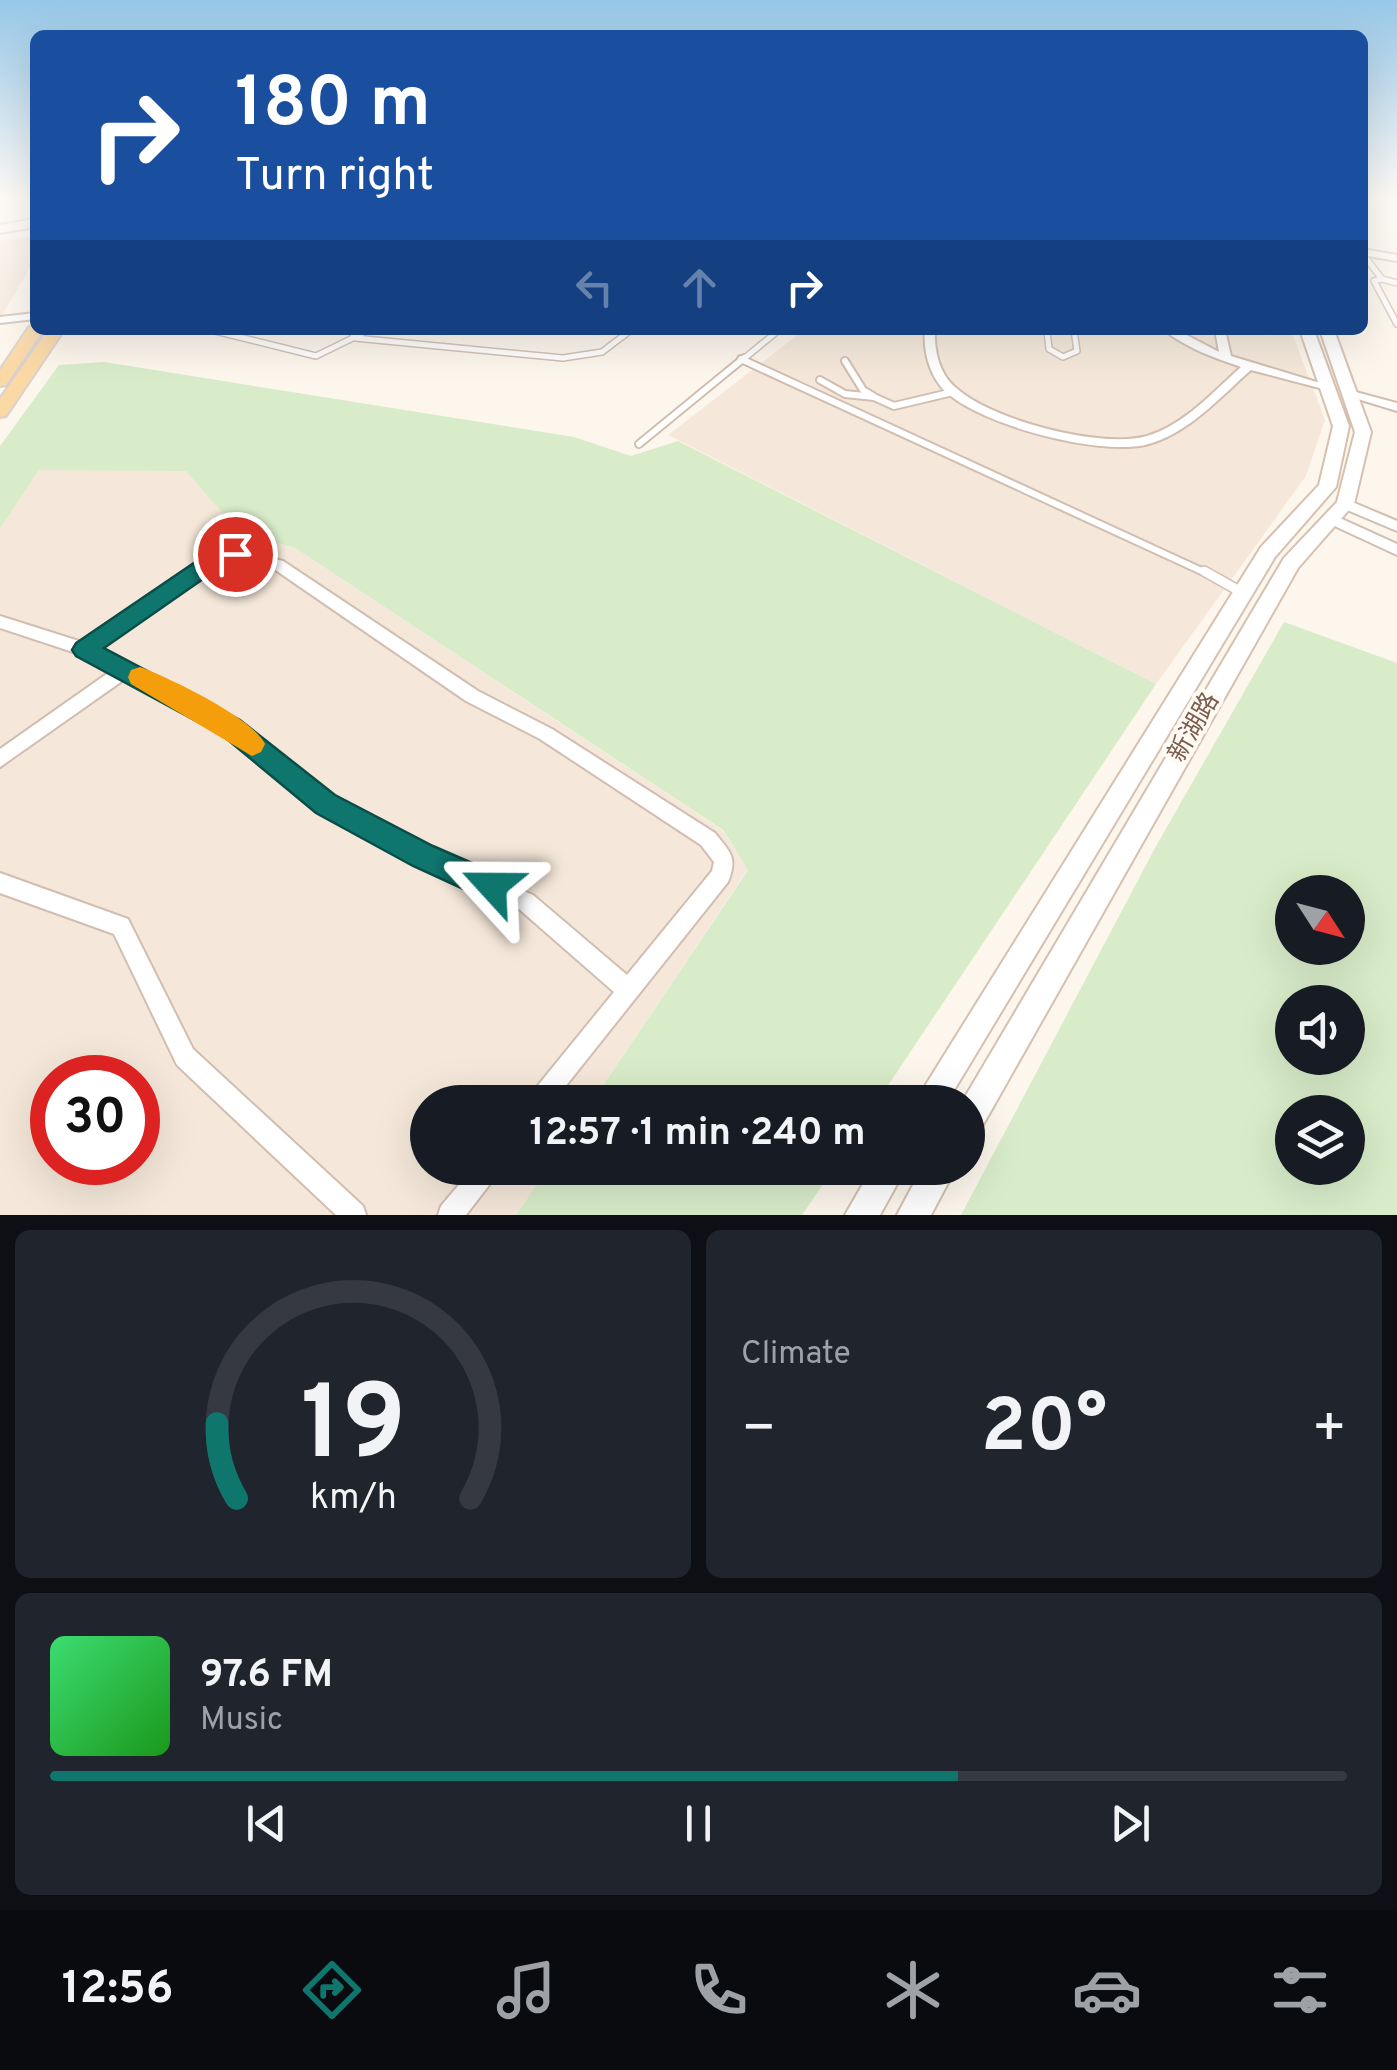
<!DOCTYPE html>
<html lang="en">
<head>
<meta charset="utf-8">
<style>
  body { margin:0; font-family:Overpass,"Noto Sans SC",sans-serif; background:#20242c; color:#f1f3f6; height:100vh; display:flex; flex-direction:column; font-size:38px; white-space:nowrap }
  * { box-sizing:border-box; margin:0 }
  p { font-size:32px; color:#9ea1a6 }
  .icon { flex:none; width:55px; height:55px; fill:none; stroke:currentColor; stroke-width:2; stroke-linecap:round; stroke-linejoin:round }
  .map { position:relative; height:1215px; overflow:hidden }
  .details { display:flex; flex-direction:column; gap:15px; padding:15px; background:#0d0f14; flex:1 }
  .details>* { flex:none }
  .banner { position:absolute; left:30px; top:30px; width:1338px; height:305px; border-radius:15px; box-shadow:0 10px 40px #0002; background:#1a4fa0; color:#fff; overflow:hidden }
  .needle { width:65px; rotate:126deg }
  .fabs { position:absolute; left:1275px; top:875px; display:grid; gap:20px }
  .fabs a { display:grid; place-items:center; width:90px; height:90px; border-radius:50%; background:#171b24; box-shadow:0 10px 40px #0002; font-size:50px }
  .speed { position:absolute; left:30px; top:1055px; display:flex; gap:20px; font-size:50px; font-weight:700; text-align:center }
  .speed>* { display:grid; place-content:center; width:130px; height:130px; border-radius:50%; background:#171b24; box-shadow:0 10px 40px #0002; line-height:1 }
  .speed .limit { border:15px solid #d22; background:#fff; color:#111 }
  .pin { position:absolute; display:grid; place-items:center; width:85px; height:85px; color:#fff; margin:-42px; border:5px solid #fff; border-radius:50%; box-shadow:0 2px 10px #0007 }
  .me { position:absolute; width:110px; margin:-55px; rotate:294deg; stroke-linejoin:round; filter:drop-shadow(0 0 8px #0008) }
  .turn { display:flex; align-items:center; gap:35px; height:210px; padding:0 40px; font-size:45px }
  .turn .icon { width:130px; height:130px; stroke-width:2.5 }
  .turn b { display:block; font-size:70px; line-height:85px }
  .lanes { display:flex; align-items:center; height:95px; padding:0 40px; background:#0003; justify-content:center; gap:50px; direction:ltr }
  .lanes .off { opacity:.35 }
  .big { font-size:75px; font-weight:700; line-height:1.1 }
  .details .tile { flex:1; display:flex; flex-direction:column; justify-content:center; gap:15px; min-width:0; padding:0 35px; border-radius:15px; background:#20242c }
  .details .dial { align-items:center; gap:0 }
  .dial svg { height:260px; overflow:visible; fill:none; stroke:#363941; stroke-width:7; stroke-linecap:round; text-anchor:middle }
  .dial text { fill:#f1f3f6; stroke:none }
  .song { display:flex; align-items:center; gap:30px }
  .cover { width:120px; height:120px; border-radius:15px; background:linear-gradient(135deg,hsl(140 70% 55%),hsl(120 70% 35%)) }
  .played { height:10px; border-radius:5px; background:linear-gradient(90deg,#0f766e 70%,#363941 70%) }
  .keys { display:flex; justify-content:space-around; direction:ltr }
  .heat { display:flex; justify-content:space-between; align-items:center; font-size:55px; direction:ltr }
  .details .tiles { flex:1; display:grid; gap:15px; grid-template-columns:1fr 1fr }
  .tile:last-child { grid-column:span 2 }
  .trip { position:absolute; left:410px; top:1085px; width:575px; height:100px; border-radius:50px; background:#171b24; box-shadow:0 10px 40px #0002; font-weight:700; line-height:100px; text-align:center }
  .tabs { display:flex; height:160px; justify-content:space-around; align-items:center; background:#090b0e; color:#9ea1a6 }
  .tabs .icon { width:70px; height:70px }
  .tabs .current { color:#0f766e }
  .tabs b { font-size:45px; color:#f1f3f6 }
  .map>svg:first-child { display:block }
  .residential { fill:#f5e8da; fill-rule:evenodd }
  .green { fill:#d8ecc9; fill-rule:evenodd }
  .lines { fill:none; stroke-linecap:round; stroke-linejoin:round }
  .lane-far2-casing { stroke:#d1beb0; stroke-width:8 }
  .lane-far1-casing { stroke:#d1beb0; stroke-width:10 }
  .lane-casing { stroke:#d1beb0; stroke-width:12 }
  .street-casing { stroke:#d1beb0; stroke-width:4 }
  .secondary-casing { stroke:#d6c0b0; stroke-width:4 }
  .primary-casing { stroke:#dad1cd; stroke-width:4 }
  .lane-far2 { stroke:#fff; stroke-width:5 }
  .lane-far1 { stroke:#fff; stroke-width:6 }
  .lane { stroke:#fff; stroke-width:9 }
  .street { fill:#fff; fill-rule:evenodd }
  .secondary { fill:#fff; fill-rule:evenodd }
  .primary { fill:#fbd9a5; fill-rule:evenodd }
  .route { fill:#0f766e; stroke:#0a4d48; stroke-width:2.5 }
  .slow { fill:#f59e0b }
  .labels { text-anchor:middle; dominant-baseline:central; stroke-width:8; stroke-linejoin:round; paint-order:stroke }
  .street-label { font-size:25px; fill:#7a5c4d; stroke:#fffaf3 }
</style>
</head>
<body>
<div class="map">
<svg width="1397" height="1215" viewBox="0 0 1397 1215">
  <rect width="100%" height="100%" fill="#fdf6ec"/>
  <path class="residential" d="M 35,236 L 35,259 L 0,319 L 0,241 Z
    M 804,330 L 1291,330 L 1325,420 L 1306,476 L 1156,684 L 668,435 Z
    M 39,470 L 186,470 L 240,533 L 295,548 L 722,830 L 748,869 L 592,1102 L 428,1102 L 428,1168 L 548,1168 L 516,1215 L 0,1215 L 0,529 ZM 52,1078 L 138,1078 L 138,1162 L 52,1162 Z"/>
  <path class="green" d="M 104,362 L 574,437 L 631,456 L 678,441 L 1156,684 L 877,1102 L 592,1102 L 748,870 L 723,830 L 295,548 L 240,533 L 186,471 L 39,470 L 0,529 L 0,446 L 59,365 Z
    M 1284,622 L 1397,663 L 1397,1215 L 961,1215 L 1155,848 ZM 1292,892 L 1348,892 L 1348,948 L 1292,948 ZM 1292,1002 L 1348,1002 L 1348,1058 L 1292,1058 ZM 1292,1112 L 1348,1112 L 1348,1168 L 1292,1168 Z
    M 548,1168 L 834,1168 L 802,1215 L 516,1215 Z"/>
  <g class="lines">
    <defs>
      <path id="lane-far2" d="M 1362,253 L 1382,279 L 1397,283
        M 1382,279 L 1374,281 L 1397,324
        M 211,330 L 316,356 L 369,330
        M 351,330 L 355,338 L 563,358 L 602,352 L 631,330
        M 1047,330 L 1049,349 L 1063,357 L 1077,351 L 1074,330
        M 741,359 L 745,361
        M 741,361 L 779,330"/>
      <path id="lane-far1" d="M 741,359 L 1208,574
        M 845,361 L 863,390 L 873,396
        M 820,380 L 845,394 L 874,397 L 894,406 L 953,392
        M 639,444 L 744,358"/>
      <path id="lane" d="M 1204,571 L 1243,593"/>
      <path id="street" d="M 1362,249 L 1397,255 L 1397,261 L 1362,255 Z
        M 35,313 L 35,319 L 0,323 L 0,317 Z
        M 925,330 L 935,330 C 934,350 939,373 955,387 C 990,420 1101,449 1147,436 C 1184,425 1213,392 1241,367 C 1215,358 1186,348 1164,330 L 1177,330 L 1219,352 L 1215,330 L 1225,330 L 1231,356 L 1333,387 L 1327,390 L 1251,370 C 1219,398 1187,435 1145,445 C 1096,455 985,426 947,393 C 930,378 923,352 925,330 Z
        M 1066,330 L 1083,330 L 1078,333 Z
        M 1352,391 L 1397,403 L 1397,411 L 1348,396 L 1348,392 Z
        M 1345,499 L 1397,521 L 1397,531 L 1340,507 L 1338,504 L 1340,501 Z
        M 1331,514 L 1397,544 L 1397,555 L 1326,522 L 1324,519 Z
        M 235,549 L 283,561 L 478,691 L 552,729 L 715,833 C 730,852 738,857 728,882 L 553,1102 L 528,1102 L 531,1094 L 614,992 L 519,909 L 416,863 L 319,810 L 225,733 L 125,679 L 0,767 L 0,749 L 111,671 L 79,654 L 0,628 L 0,616 L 82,642 L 215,552 ZM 235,559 L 274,569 L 466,701 L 540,739 L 701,845 L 714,862 L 712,871 L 627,975 L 533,895 L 430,849 L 331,798 L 237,723 L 97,648 L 223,561 Z
        M 0,873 L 128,919 L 193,1049 L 363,1206 L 366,1215 L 336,1215 L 177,1065 L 114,934 L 0,893 Z
        M 473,1168 L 500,1168 L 496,1176 L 466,1215 L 438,1215 L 441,1206 Z"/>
      <path id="secondary" d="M 35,219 L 35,227 L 0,233 L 0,225 Z
        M 1300,330 L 1314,330 L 1349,426 L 1336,487 L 1275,557 L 947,1102 L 915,1102 L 1261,547 L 1319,485 L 1333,426 Z
        M 1320,330 L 1334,330 L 1371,432 L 1354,504 L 1298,568 L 979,1132 L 968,1136 L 968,1102 L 962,1102 L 1284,558 L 1337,502 L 1355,432 Z
        M 872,1168 L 906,1168 L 880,1215 L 845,1215 Z
        M 922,1168 L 956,1168 L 931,1215 L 897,1215 Z"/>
      <path id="primary" d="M 35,325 L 35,330 L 43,330 L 6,385 L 0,386 L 0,370 L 29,327 Z
        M 48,330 L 64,330 L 6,416 L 0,417 L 0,399 Z"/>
    </defs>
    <use href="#lane-far2" class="lane-far2-casing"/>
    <use href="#lane-far1" class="lane-far1-casing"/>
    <use href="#lane" class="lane-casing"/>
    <use href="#street" class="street-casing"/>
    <use href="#secondary" class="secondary-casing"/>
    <use href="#primary" class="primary-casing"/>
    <use href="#lane-far2" class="lane-far2"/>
    <use href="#lane-far1" class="lane-far1"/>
    <use href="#lane" class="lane"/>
    <use href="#street" class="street"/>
    <use href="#secondary" class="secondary"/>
    <use href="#primary" class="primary"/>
  </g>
  <linearGradient id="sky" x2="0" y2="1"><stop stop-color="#97c7e8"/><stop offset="0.54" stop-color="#fefbf6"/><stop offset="1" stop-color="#fefbf6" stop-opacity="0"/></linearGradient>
  <rect width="1397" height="367" fill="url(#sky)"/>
  <path class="route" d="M 235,546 L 246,554 L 243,560 L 226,563 L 104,648 L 240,720 L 335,795 L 433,846 L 502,876 L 506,886 L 502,897 L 492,901 L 481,897 L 413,866 L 316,813 L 222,735 L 76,656 L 72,650 L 76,643 L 213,550 Z"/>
  <path class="slow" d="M 140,667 C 168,677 253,718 265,744 L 261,752 L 252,756 L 131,684 L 128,677 L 131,670 Z"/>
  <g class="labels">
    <g class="street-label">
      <text transform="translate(1195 728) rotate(-60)">新湖路</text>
    </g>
  </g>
</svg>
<div class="fabs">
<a><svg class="needle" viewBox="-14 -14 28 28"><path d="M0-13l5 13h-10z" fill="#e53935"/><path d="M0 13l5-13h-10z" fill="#9ea1a6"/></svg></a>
<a><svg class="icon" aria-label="sound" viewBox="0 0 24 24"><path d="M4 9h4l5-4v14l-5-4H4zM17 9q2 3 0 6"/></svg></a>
<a><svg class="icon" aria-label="layers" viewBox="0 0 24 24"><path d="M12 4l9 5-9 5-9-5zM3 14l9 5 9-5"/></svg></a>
</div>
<div class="speed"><div class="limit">30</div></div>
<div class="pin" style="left:235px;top:554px;background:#d93025"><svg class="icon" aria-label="arrive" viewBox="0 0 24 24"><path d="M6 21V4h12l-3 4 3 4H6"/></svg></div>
<svg class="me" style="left:492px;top:886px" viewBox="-20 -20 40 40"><path d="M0-17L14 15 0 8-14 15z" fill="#0f766e" stroke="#fff" stroke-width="4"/></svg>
<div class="trip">12:57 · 1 min · 240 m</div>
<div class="banner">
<div class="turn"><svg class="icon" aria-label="right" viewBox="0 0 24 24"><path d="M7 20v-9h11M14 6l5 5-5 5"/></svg><div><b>180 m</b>Turn right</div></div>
<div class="lanes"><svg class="icon off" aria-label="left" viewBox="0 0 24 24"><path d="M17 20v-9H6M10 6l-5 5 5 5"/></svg><svg class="icon off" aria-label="ahead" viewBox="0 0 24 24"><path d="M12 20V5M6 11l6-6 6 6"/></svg><svg class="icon" aria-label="right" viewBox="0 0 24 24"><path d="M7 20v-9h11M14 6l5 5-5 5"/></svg></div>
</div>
</div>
<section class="details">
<div class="tiles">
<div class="tile dial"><svg viewBox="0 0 100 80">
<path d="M14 69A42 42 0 1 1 86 69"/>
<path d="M14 69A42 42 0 0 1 8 46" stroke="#0f766e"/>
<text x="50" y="56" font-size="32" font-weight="700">19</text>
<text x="50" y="72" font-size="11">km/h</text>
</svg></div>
<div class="tile"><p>Climate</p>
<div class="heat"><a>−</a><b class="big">20°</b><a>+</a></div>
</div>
<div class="tile">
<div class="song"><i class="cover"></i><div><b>97.6 FM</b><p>Music</p></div></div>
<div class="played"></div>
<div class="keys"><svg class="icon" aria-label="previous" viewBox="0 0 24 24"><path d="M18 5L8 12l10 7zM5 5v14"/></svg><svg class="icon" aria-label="pause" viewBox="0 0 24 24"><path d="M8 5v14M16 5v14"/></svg><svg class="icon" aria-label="next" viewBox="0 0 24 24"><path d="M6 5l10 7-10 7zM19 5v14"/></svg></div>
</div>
</div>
</section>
<nav class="tabs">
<b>12:56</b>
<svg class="icon current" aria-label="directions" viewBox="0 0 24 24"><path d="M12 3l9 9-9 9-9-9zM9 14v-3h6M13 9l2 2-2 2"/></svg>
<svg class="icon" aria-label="music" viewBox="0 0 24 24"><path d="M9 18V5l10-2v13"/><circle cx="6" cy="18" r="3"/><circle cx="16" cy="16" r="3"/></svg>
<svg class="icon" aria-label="phone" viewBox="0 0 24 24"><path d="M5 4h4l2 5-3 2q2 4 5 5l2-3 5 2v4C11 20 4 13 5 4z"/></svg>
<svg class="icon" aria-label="climate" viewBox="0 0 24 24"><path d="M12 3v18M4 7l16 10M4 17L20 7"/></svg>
<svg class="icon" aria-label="car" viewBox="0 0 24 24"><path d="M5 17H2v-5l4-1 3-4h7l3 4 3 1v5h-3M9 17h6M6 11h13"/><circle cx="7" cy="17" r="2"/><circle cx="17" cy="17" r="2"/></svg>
<svg class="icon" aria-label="filters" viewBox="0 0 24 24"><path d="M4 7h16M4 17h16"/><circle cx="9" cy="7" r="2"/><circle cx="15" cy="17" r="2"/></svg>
</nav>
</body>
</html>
